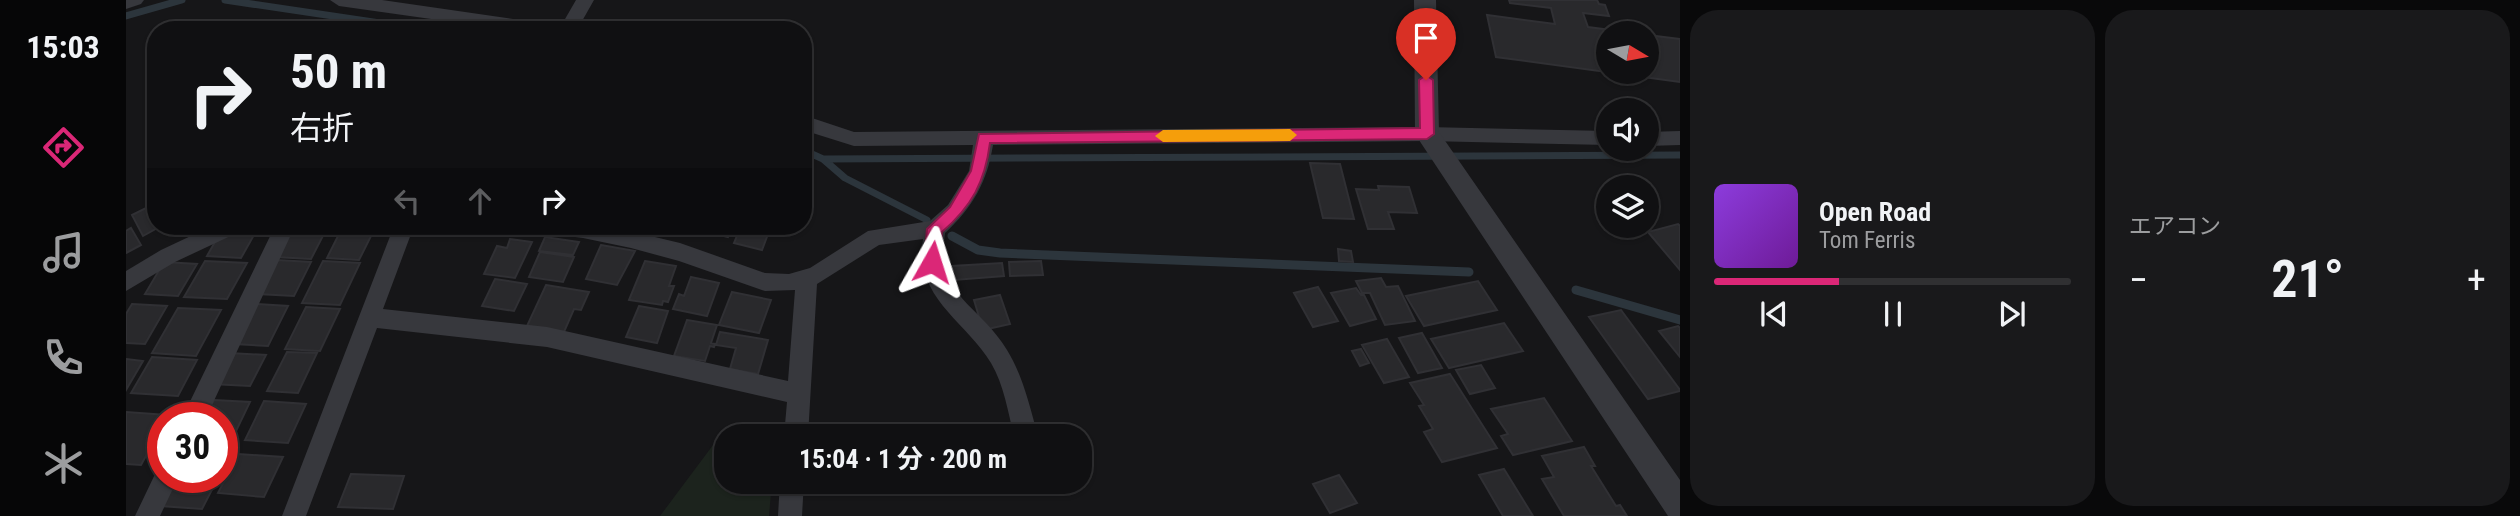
<!DOCTYPE html>
<html lang="ja">
<head>
<meta charset="utf-8">
<style>
  body { margin:0; font-family:"Roboto Condensed","Noto Sans JP",sans-serif; background:#19191b; color:#f1f3f6; height:100vh; display:flex; flex-direction:column; font-size:26px; white-space:nowrap }
  * { box-sizing:border-box; margin:0 }
  p { font-size:23px; color:#9c9d9f }
  .icon { flex:none; width:38px; height:38px; fill:none; stroke:currentColor; stroke-width:2; stroke-linecap:round; stroke-linejoin:round }
  .map { position:relative; flex:1; overflow:hidden }
  .panel { display:flex; flex-direction:column; gap:10px; padding:10px; background:#09090a; width:840px }
  .panel>* { flex:none }
  .hud { position:absolute; left:21px; top:21px; width:665px; height:214px; border-radius:28px; box-shadow:0 2px 5px #0004,0 0 0 2px #303032; background:#101012; color:#f1f3f6; overflow:hidden }
  .needle { width:46px; rotate:100deg }
  .buttons { position:absolute; left:1470px; top:21px; display:grid; gap:14px }
  .buttons a { display:grid; place-items:center; width:63px; height:63px; border-radius:50%; background:#101012; box-shadow:0 2px 5px #0004,0 0 0 2px #303032; font-size:35px }
  .speed { position:absolute; left:21px; top:402px; display:flex; gap:14px; font-size:35px; font-weight:700; text-align:center }
  .speed>* { display:grid; place-content:center; width:91px; height:91px; border-radius:50%; background:#101012; box-shadow:0 2px 5px #0004,0 0 0 2px #303032; line-height:1 }
  .speed .limit { border:10px solid #d22; background:#fff; color:#111 }
  .pin { position:absolute; display:grid; place-items:center; width:60px; height:60px; color:#fff; margin:-72px -30px; border-radius:50% 50% 50% 0; rotate:-45deg; box-shadow:0 0 7px #0007 }
  .pin .icon { rotate:45deg }
  .me { position:absolute; width:77px; margin:-38px; rotate:6deg; stroke-linejoin:round; filter:drop-shadow(0 0 5px #0008) }
  .turn { display:flex; align-items:center; gap:24px; height:147px; padding:0 28px; font-size:32px }
  .turn .icon { width:91px; height:91px; stroke-width:2.5 }
  .turn b { display:block; font-size:49px; line-height:60px }
  .lanes { display:flex; align-items:center; height:66px; padding:0 28px; background:#0003; justify-content:center; gap:35px; direction:ltr }
  .lanes .off { opacity:.35 }
  .big { font-size:52px; font-weight:700; line-height:1.1 }
  .panel .card { flex:1; display:flex; flex-direction:column; justify-content:center; gap:10px; min-width:0; padding:0 24px; border-radius:28px; background:#19191b }
  .song { display:flex; align-items:center; gap:21px }
  .cover { width:84px; height:84px; border-radius:10px; background:linear-gradient(135deg,hsl(270 70% 55%),hsl(280 70% 35%)) }
  .played { height:7px; border-radius:4px; background:linear-gradient(90deg,#db2777 35%,#303032 35%) }
  .keys { display:flex; justify-content:space-around; direction:ltr }
  .heat { display:flex; justify-content:space-between; align-items:center; font-size:38px; direction:ltr }
  .panel .tiles { flex:1; display:grid; gap:10px; grid-template-columns:repeat(2,1fr) }
  .trip { position:absolute; left:588px; top:424px; width:378px; height:70px; border-radius:28px; background:#101012; box-shadow:0 2px 5px #0004,0 0 0 2px #303032; font-weight:700; line-height:70px; text-align:center }
  main { display:flex; flex:1; min-height:0 }
  .tab-bar { display:flex; flex-direction:column; width:126px; justify-content:space-around; align-items:center; background:#060607; color:#9c9d9f }
  .tab-bar .icon { width:49px; height:49px }
  .tab-bar .active { color:#db2777 }
  .tab-bar b { font-size:32px; color:#f1f3f6 }
  .map>svg:first-child { display:block }
  .green { fill:#1c231d }
  .lines { fill:none; stroke-linecap:round; stroke-linejoin:round }
  .stream-far1 { stroke:#2c353c; stroke-width:7 }
  .stream { stroke:#2c353c; stroke-width:9 }
  .building { fill:#29292c; stroke:#303034; stroke-width:2 }
  .minor { fill:#37383d; fill-rule:evenodd }
  .tertiary { fill:#37383d; fill-rule:evenodd }
  .route { fill:#db2777; stroke:#8e194d; stroke-width:2 }
  .slow { fill:#f59e0b }
</style>
</head>
<body>
<main>
<nav class="tab-bar">
<b>15:03</b>
<svg class="icon active" aria-label="directions" viewBox="0 0 24 24"><path d="M12 3l9 9-9 9-9-9zM9 14v-3h6M13 9l2 2-2 2"/></svg>
<svg class="icon" aria-label="music" viewBox="0 0 24 24"><path d="M9 18V5l10-2v13"/><circle cx="6" cy="18" r="3"/><circle cx="16" cy="16" r="3"/></svg>
<svg class="icon" aria-label="phone" viewBox="0 0 24 24"><path d="M5 4h4l2 5-3 2q2 4 5 5l2-3 5 2v4C11 20 4 13 5 4z"/></svg>
<svg class="icon" aria-label="climate" viewBox="0 0 24 24"><path d="M12 3v18M4 7l16 10M4 17L20 7"/></svg>
</nav>
<div class="map">
<svg width="1554" height="516" viewBox="0 0 1554 516">
  <rect width="100%" height="100%" fill="#161618"/>
  <path class="green" d="M 596,433 L 618,436 L 600,436 L 600,481 L 646,481 L 643,516 L 534,516 Z"/>
  <g class="lines">
    <path class="stream-far1" d="M 99,0 L 301,30
      M 0,16 L 56,0
      M 677,150 L 697,159 L 719,178 L 801,220
      M 697,159 L 1554,155"/>
    <path class="stream" d="M 826,236 L 852,250 L 874,253 L 1343,272
      M 1450,290 L 1554,320"/>
  </g>
  <path class="building" d="M 1383,0 L 1471,0 L 1473,4 L 1479,5 L 1483,16 L 1457,13 L 1462,27 L 1508,33 L 1482,33 L 1482,72 L 1521,72 L 1521,35 L 1554,39 L 1554,82 L 1370,57 L 1361,15 L 1429,24 L 1425,8 L 1384,3 Z
    M 1184,163 L 1214,164 L 1228,219 L 1197,218 Z
    M 1252,186 L 1283,187 L 1291,213 L 1262,212 L 1268,229 L 1242,229 L 1230,189 L 1253,190 Z
    M 30,203 L 30,226 L 35,226 L 17,236 L 6,215 Z
    M 1552,224 L 1554,226 L 1554,270 L 1522,232 Z
    M 166,226 L 202,226 L 185,259 L 149,257 Z
    M 217,226 L 250,226 L 233,260 L 201,258 Z
    M 571,226 L 608,226 L 602,237 L 570,229 Z
    M 615,226 L 645,226 L 636,250 L 608,243 Z
    M 5,228 L 15,245 L 0,253 L 0,231 Z
    M 94,233 L 128,235 L 115,258 L 81,256 Z
    M 419,237 L 453,242 L 447,255 L 413,251 Z
    M 384,239 L 406,242 L 389,278 L 358,274 L 371,246 L 381,248 Z
    M 475,245 L 509,251 L 491,285 L 460,279 Z
    M 1212,249 L 1225,251 L 1227,262 L 1213,261 Z
    M 414,252 L 448,257 L 437,282 L 403,277 Z
    M 150,260 L 185,262 L 168,296 L 132,294 Z
    M 79,261 L 121,263 L 101,299 L 58,297 Z
    M 197,261 L 234,263 L 214,305 L 176,303 Z
    M 519,261 L 550,266 L 543,286 L 548,286 L 542,302 L 537,301 L 536,305 L 503,300 Z
    M 915,261 L 917,275 L 884,276 L 883,262 Z
    M 38,262 L 71,264 L 52,296 L 19,294 Z
    M 876,263 L 878,276 L 828,280 L 826,266 Z
    M 565,277 L 593,283 L 581,316 L 547,309 L 553,294 L 558,296 Z
    M 1255,278 L 1260,287 L 1272,286 L 1289,321 L 1259,325 L 1244,293 L 1236,293 L 1230,281 Z
    M 369,279 L 401,284 L 388,311 L 356,306 Z
    M 1352,281 L 1371,310 L 1298,326 L 1280,296 Z
    M 420,285 L 463,292 L 455,310 L 448,309 L 438,332 L 401,326 Z
    M 1192,287 L 1212,321 L 1187,327 L 1168,293 Z
    M 1230,288 L 1235,295 L 1238,295 L 1250,319 L 1224,326 L 1205,293 Z
    M 606,292 L 645,300 L 633,333 L 593,325 Z
    M 874,295 L 884,324 L 857,330 L 848,300 Z
    M 6,304 L 41,306 L 19,344 L 0,343 L 0,314 Z
    M 131,304 L 162,306 L 142,346 L 109,344 Z
    M 513,306 L 542,311 L 531,343 L 500,337 Z
    M 180,307 L 214,309 L 194,351 L 159,349 Z
    M 52,308 L 95,310 L 70,356 L 26,353 Z
    M 1495,310 L 1554,390 L 1554,391 L 1522,399 L 1463,317 Z
    M 561,320 L 591,325 L 585,343 L 589,344 L 588,347 L 584,346 L 579,361 L 548,356 Z
    M 1378,323 L 1397,351 L 1323,368 L 1305,339 Z
    M 1552,326 L 1554,328 L 1554,357 L 1533,331 Z
    M 594,332 L 642,340 L 632,374 L 604,369 L 610,348 L 590,345 Z
    M 1296,333 L 1316,368 L 1292,373 L 1273,338 Z
    M 1261,339 L 1283,377 L 1258,383 L 1236,345 Z
    M 1235,349 L 1243,363 L 1234,366 L 1226,351 Z
    M 161,352 L 191,353 L 172,393 L 141,391 Z
    M 103,353 L 140,355 L 124,386 L 86,384 Z
    M 26,357 L 71,360 L 52,396 L 5,393 Z
    M 0,359 L 17,361 L 0,390 Z
    M 1355,365 L 1369,388 L 1344,394 L 1330,370 Z
    M 1324,374 L 1371,448 L 1316,462 L 1298,432 L 1307,429 L 1293,406 L 1298,405 L 1284,383 Z
    M 1418,398 L 1446,441 L 1387,455 L 1375,436 L 1382,434 L 1365,409 Z
    M 88,400 L 124,402 L 99,454 L 96,454 L 96,418 L 78,418 Z
    M 138,401 L 180,404 L 162,443 L 119,440 Z
    M 0,412 L 42,415 L 37,418 L 37,425 L 15,465 L 0,464 Z
    M 1458,447 L 1469,466 L 1465,466 L 1490,506 L 1494,505 L 1501,516 L 1438,516 L 1416,479 L 1428,477 L 1416,456 Z
    M 112,454 L 157,457 L 138,497 L 92,493 Z
    M 1378,469 L 1407,516 L 1377,516 L 1353,475 Z
    M 225,474 L 278,476 L 267,509 L 212,507 Z
    M 1213,475 L 1231,503 L 1204,513 L 1187,484 Z
    M 49,478 L 92,478 L 76,509 L 35,506 Z"/>
  <g class="lines">
    <path class="minor" d="M 0,0 L 18,0 L 15,4 L 0,9 Z
      M 204,0 L 256,0 L 435,26 L 450,0 L 468,0 L 451,30 L 383,30 L 213,6 Z
      M 677,115 L 728,132 L 1301,127 L 1482,131 L 1482,145 L 1301,141 L 867,145 C 861,182 847,207 819,233 C 810,298 853,303 881,350 C 897,376 904,407 912,436 L 888,436 C 882,412 878,385 865,363 C 839,320 788,298 797,239 L 753,245 L 691,284 L 682,436 L 658,436 L 661,402 L 421,347 L 251,328 L 180,516 L 156,516 L 268,226 L 288,226 L 257,309 L 421,327 L 662,381 L 669,290 L 639,291 L 553,261 L 505,248 L 457,238 L 410,232 L 407,226 L 483,226 L 554,243 L 639,273 L 663,274 L 684,268 L 742,231 L 804,221 L 822,205 L 843,171 L 847,145 L 728,146 L 677,130 Z
      M 1554,131 L 1554,145 L 1521,146 L 1521,132 Z
      M 86,226 L 116,226 L 113,232 L 49,262 L 0,291 L 0,271 L 35,250 Z
      M 149,226 L 169,226 L 80,418 L 56,418 Z
      M 37,467 L 37,478 L 52,478 L 34,516 L 9,516 L 31,470 Z
      M 654,481 L 678,481 L 676,516 L 652,516 Z"/>
    <path class="tertiary" d="M 1288,0 L 1310,0 L 1313,132 L 1554,480 L 1554,516 L 1542,516 L 1289,134 Z"/>
  </g>
  <path class="route" d="M 1300,75 L 1307,80 L 1308,134 L 1301,139 L 864,143 C 859,182 846,206 816,232 L 812,267 L 801,267 L 798,262 L 801,229 L 824,207 L 845,171 L 853,134 L 1294,128 L 1293,80 Z"/>
  <path class="slow" d="M 1164,129 L 1171,135 L 1164,141 L 1037,142 L 1029,136 L 1037,130 Z"/>
</svg>
<div class="buttons">
<a><svg class="needle" viewBox="-14 -14 28 28"><path d="M0-13l5 13h-10z" fill="#e53935"/><path d="M0 13l5-13h-10z" fill="#9c9d9f"/></svg></a>
<a><svg class="icon" aria-label="sound" viewBox="0 0 24 24"><path d="M4 9h4l5-4v14l-5-4H4zM17 9q2 3 0 6"/></svg></a>
<a><svg class="icon" aria-label="layers" viewBox="0 0 24 24"><path d="M12 4l9 5-9 5-9-5zM3 14l9 5 9-5"/></svg></a>
</div>
<div class="speed"><div class="limit">30</div></div>
<div class="pin" style="left:1300px;top:80px;background:#d93025"><svg class="icon" aria-label="arrive" viewBox="0 0 24 24"><path d="M6 21V4h12l-3 4 3 4H6"/></svg></div>
<svg class="me" style="left:806px;top:262px" viewBox="-20 -20 40 40"><path d="M0-17L14 15 0 8-14 15z" fill="#db2777" stroke="#fff" stroke-width="4"/></svg>
<div class="trip">15:04 · 1 分 · 200 m</div>
<div class="hud">
<div class="turn"><svg class="icon" aria-label="right" viewBox="0 0 24 24"><path d="M7 20v-9h11M14 6l5 5-5 5"/></svg><div><b>50 m</b>右折</div></div>
<div class="lanes"><svg class="icon off" aria-label="left" viewBox="0 0 24 24"><path d="M17 20v-9H6M10 6l-5 5 5 5"/></svg><svg class="icon off" aria-label="ahead" viewBox="0 0 24 24"><path d="M12 20V5M6 11l6-6 6 6"/></svg><svg class="icon" aria-label="right" viewBox="0 0 24 24"><path d="M7 20v-9h11M14 6l5 5-5 5"/></svg></div>
</div>
</div>
<section class="panel">
<div class="tiles">
<div class="card">
<div class="song"><i class="cover"></i><div><b>Open Road</b><p>Tom Ferris</p></div></div>
<div class="played"></div>
<div class="keys"><svg class="icon" aria-label="previous" viewBox="0 0 24 24"><path d="M18 5L8 12l10 7zM5 5v14"/></svg><svg class="icon" aria-label="pause" viewBox="0 0 24 24"><path d="M8 5v14M16 5v14"/></svg><svg class="icon" aria-label="next" viewBox="0 0 24 24"><path d="M6 5l10 7-10 7zM19 5v14"/></svg></div>
</div>
<div class="card"><p>エアコン</p>
<div class="heat"><a>−</a><b class="big">21°</b><a>+</a></div>
</div>
</div>
</section>
</main>
</body>
</html>
